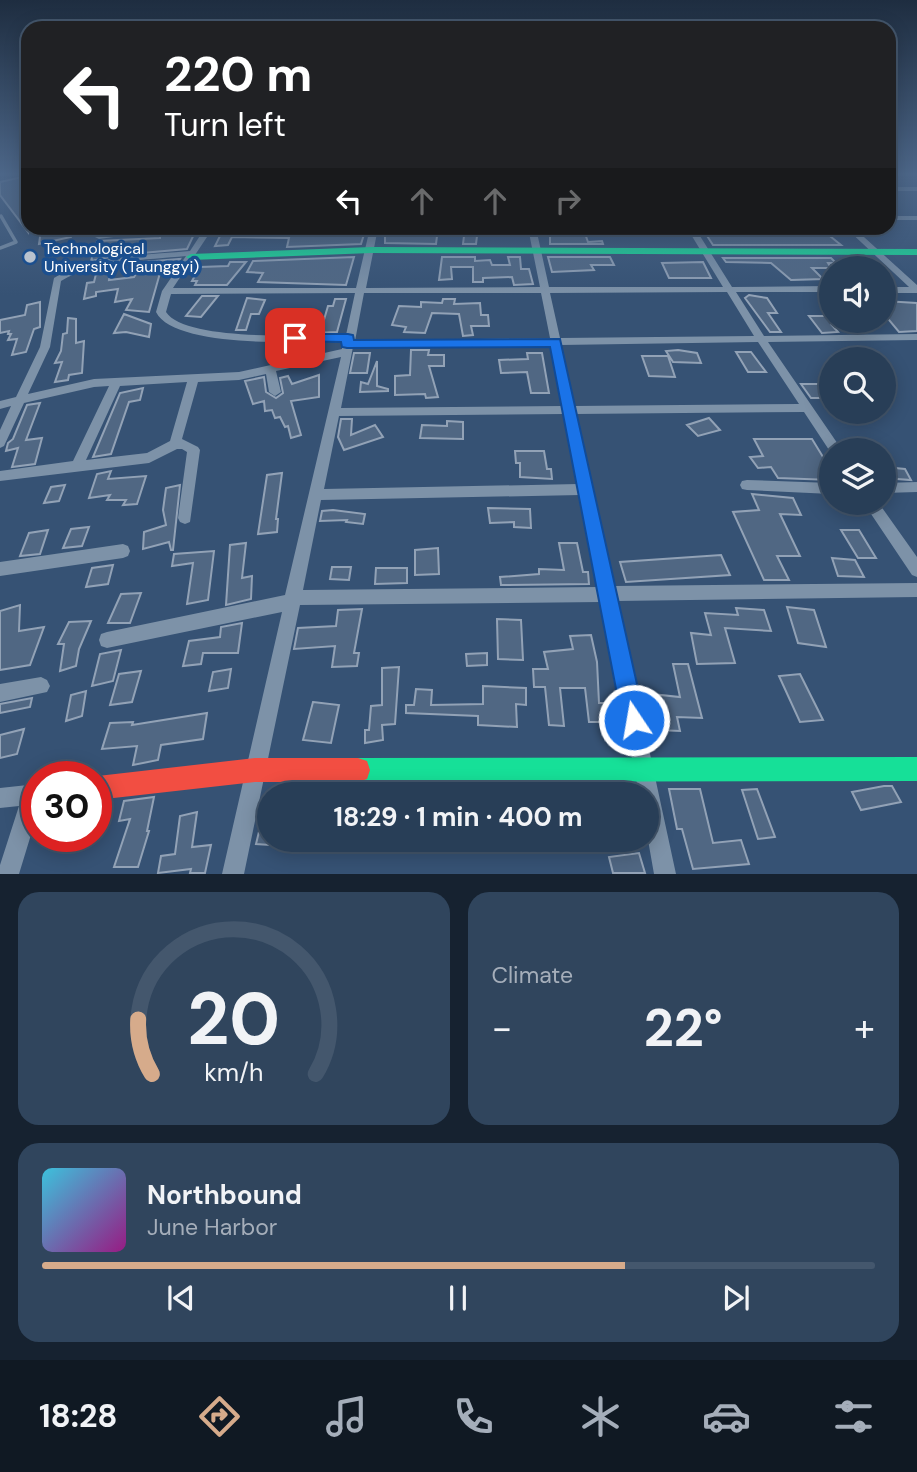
<!DOCTYPE html>
<html lang="en">
<head>
<meta charset="utf-8">
<style>
  body { margin:0; font-family:"DM Sans",sans-serif; background:#30455d; color:#f1f3f6; height:100vh; display:flex; flex-direction:column; font-size:26px; white-space:nowrap }
  * { box-sizing:border-box; margin:0 }
  p { font-size:23px; color:#a5aeba }
  .icon { flex:none; width:38px; height:38px; fill:none; stroke:currentColor; stroke-width:2; stroke-linecap:round; stroke-linejoin:round }
  .map { position:relative; height:874px; overflow:hidden }
  .side { display:flex; flex-direction:column; gap:18px; padding:18px; background:#162230; flex:1 }
  .side>* { flex:none }
  .top-card { position:absolute; left:21px; top:21px; width:875px; height:214px; border-radius:21px; box-shadow:0 4px 18px #0003,0 0 0 2px #44576d; background:#202124; color:#fff; overflow:hidden }
  .tools { position:absolute; left:819px; top:256px; display:grid; gap:14px }
  .tools a { display:grid; place-items:center; width:77px; height:77px; border-radius:50%; background:#283e57; box-shadow:0 4px 18px #0003,0 0 0 2px #44576d; font-size:35px }
  .speed { position:absolute; left:21px; top:761px; display:flex; gap:14px; font-size:35px; font-weight:700; text-align:center }
  .speed>* { display:grid; place-content:center; width:91px; height:91px; border-radius:50%; background:#283e57; box-shadow:0 4px 18px #0003,0 0 0 2px #44576d; line-height:1 }
  .speed .limit { border:10px solid #d22; background:#fff; color:#111 }
  .pin { position:absolute; display:grid; place-items:center; width:60px; height:60px; color:#fff; margin:-30px; border-radius:14px; box-shadow:0 4px 10px #0006 }
  .me { position:absolute; width:77px; margin:-38px; rotate:348deg; stroke-linejoin:round; filter:drop-shadow(0 0 5px #0008) }
  .turn { display:flex; align-items:center; gap:24px; height:147px; padding:0 28px; font-size:32px }
  .turn .icon { width:91px; height:91px; stroke-width:2.5 }
  .turn b { display:block; font-size:49px; line-height:60px }
  .lanes { display:flex; align-items:center; height:66px; padding:0 28px; background:#0003; justify-content:center; gap:35px; direction:ltr }
  .lanes .off { opacity:.35 }
  .big { font-size:52px; font-weight:700; line-height:1.1 }
  .side .tile { flex:1; display:flex; flex-direction:column; justify-content:center; gap:10px; min-width:0; padding:0 24px; border-radius:21px; background:#30455d }
  .side .dial { align-items:center; gap:0 }
  .dial svg { height:182px; overflow:visible; fill:none; stroke:#44576d; stroke-width:7; stroke-linecap:round; text-anchor:middle }
  .dial text { fill:#f1f3f6; stroke:none }
  .song { display:flex; align-items:center; gap:21px }
  .cover { width:84px; height:84px; border-radius:10px; background:linear-gradient(135deg,hsl(190 70% 55%),hsl(310 70% 35%)) }
  .played { height:7px; border-radius:4px; background:linear-gradient(90deg,#d6ab8b 70%,#44576d 70%) }
  .keys { display:flex; justify-content:space-around; direction:ltr }
  .heat { display:flex; justify-content:space-between; align-items:center; font-size:38px; direction:ltr }
  .side .tiles { flex:1; display:grid; gap:18px; grid-template-columns:1fr 1fr }
  .tile:last-child { grid-column:span 2 }
  .trip { position:absolute; left:257px; top:782px; width:402px; height:70px; border-radius:35px; background:#283e57; box-shadow:0 4px 18px #0003,0 0 0 2px #44576d; font-weight:700; line-height:70px; text-align:center }
  .menu { display:flex; height:112px; justify-content:space-around; align-items:center; background:#101923; color:#a5aeba }
  .menu .icon { width:49px; height:49px }
  .menu .selected { color:#d6ab8b }
  .menu b { font-size:32px; color:#f1f3f6 }
  .map>svg:first-child { display:block }
  .building { fill:#506783; stroke:#92a2b6; stroke-width:2 }
  .lines { fill:none; stroke-linecap:round; stroke-linejoin:round }
  .lane { stroke:#7d92a8; stroke-width:3.5 }
  .street { fill:#7d92a8; fill-rule:evenodd }
  .fast { fill:#16e098; fill-rule:evenodd }
  .jam { fill:#f24e42; fill-rule:evenodd }
  .route { fill:#1a73e8; stroke:#114b97; stroke-width:2 }
  .poi-dot { fill:#b9c2ce; stroke:#1b4f8f; stroke-width:2.5 }
  .labels { text-anchor:middle; dominant-baseline:central; stroke-width:7; stroke-linejoin:round; paint-order:stroke }
  .far-poi-label { font-size:16px; fill:#fff; stroke:#1b4f8f; text-anchor:start }
</style>
</head>
<body>
<div class="map">
<svg width="917" height="874" viewBox="0 0 917 874">
  <rect width="100%" height="100%" fill="#365274"/>
  <path class="building" d="M 22,177 L 28,184 L 28,232 L 0,195 L 0,182 Z
    M 50,228 L 50,231 L 72,228 L 71,237 L 39,244 L 41,230 Z
    M 197,228 L 187,249 L 119,255 L 91,261 L 97,241 L 160,238 L 160,234 Z
    M 224,228 L 281,229 L 366,228 L 361,244 L 287,247 L 289,238 L 232,237 L 228,245 L 215,246 Z
    M 385,228 L 438,228 L 436,244 L 385,243 Z
    M 465,228 L 478,228 L 476,244 L 463,244 Z
    M 550,228 L 583,228 L 588,242 L 602,241 L 603,244 L 550,244 Z
    M 702,228 L 772,228 L 774,230 L 820,228 L 841,245 L 713,245 Z
    M 354,257 L 346,285 L 258,282 L 263,273 L 247,272 L 253,261 Z
    M 442,257 L 475,257 L 475,261 L 490,260 L 492,265 L 510,265 L 508,257 L 520,257 L 521,269 L 529,269 L 533,284 L 514,285 L 512,277 L 483,278 L 483,282 L 473,282 L 473,267 L 451,267 L 452,279 L 439,280 Z
    M 548,257 L 610,257 L 614,265 L 591,265 L 594,270 L 552,272 Z
    M 723,258 L 831,258 L 836,263 L 828,263 L 831,268 L 812,268 L 823,279 L 791,280 L 771,263 L 726,262 Z
    M 180,259 L 171,273 L 160,273 L 149,312 L 126,310 L 132,299 L 115,302 L 118,289 L 96,292 L 96,296 L 84,299 L 87,283 L 94,282 L 97,270 L 111,267 L 109,280 L 134,277 L 143,262 Z
    M 230,262 L 246,262 L 227,285 L 195,285 L 197,281 L 192,281 L 200,267 L 228,266 Z
    M 703,262 L 711,278 L 669,278 L 662,263 Z
    M 749,295 L 767,298 L 777,313 L 768,313 L 781,332 L 770,332 L 745,298 Z
    M 202,296 L 218,296 L 201,317 L 186,316 Z
    M 247,298 L 265,300 L 259,314 L 251,314 L 246,330 L 236,330 Z
    M 335,299 L 346,299 L 337,332 L 313,333 L 311,329 L 319,326 L 321,330 L 328,306 L 333,306 Z
    M 443,299 L 455,299 L 454,304 L 480,303 L 481,315 L 488,315 L 489,326 L 471,326 L 473,335 L 463,336 L 459,314 L 432,313 L 425,333 L 404,332 L 406,327 L 392,325 L 399,306 L 421,307 L 421,302 L 442,303 Z
    M 884,301 L 917,303 L 917,331 L 899,332 L 884,314 Z
    M 40,302 L 40,327 L 34,329 L 26,352 L 12,355 L 17,339 L 8,340 L 11,334 L 8,334 L 9,331 L 0,333 L 0,320 L 25,315 L 27,305 Z
    M 124,314 L 151,324 L 149,337 L 126,332 L 114,333 Z
    M 809,316 L 831,316 L 831,324 L 838,332 L 822,333 Z
    M 68,318 L 76,319 L 76,343 L 84,341 L 82,373 L 69,375 L 68,380 L 55,382 L 62,362 L 55,363 L 61,351 L 63,334 L 67,333 Z
    M 411,350 L 429,350 L 428,355 L 444,355 L 444,366 L 429,366 L 438,397 L 426,398 L 425,394 L 395,395 L 395,376 L 410,375 Z
    M 678,350 L 697,353 L 701,363 L 673,362 L 666,351 Z
    M 736,352 L 751,352 L 766,372 L 748,372 Z
    M 354,353 L 370,353 L 367,373 L 350,373 Z
    M 527,353 L 542,353 L 549,393 L 531,393 L 527,372 L 501,373 L 499,360 L 528,359 Z
    M 642,356 L 668,356 L 675,377 L 649,376 Z
    M 377,361 L 377,386 L 388,389 L 388,391 L 360,392 L 361,382 L 368,384 Z
    M 319,375 L 319,397 L 291,401 L 301,435 L 291,438 L 288,426 L 285,427 L 280,417 L 275,418 L 272,410 L 265,411 L 264,401 L 253,404 L 245,381 L 264,377 L 266,392 L 276,398 L 283,393 L 280,378 L 288,376 L 292,384 Z
    M 801,384 L 821,384 L 831,398 L 811,398 Z
    M 143,388 L 140,400 L 129,402 L 111,454 L 93,457 L 120,393 Z
    M 40,403 L 26,440 L 42,438 L 35,464 L 12,467 L 18,448 L 6,451 L 8,443 L 13,439 L 27,405 Z
    M 709,418 L 720,430 L 698,436 L 687,425 Z
    M 341,419 L 352,419 L 351,435 L 375,425 L 383,437 L 344,450 L 338,437 Z
    M 447,421 L 463,422 L 463,439 L 420,438 L 422,425 L 447,426 Z
    M 754,439 L 812,439 L 831,470 L 831,480 L 778,478 L 771,467 L 758,468 L 750,457 L 763,456 Z
    M 515,451 L 544,451 L 547,469 L 551,469 L 552,479 L 520,477 L 520,463 L 516,463 Z
    M 884,467 L 905,469 L 911,480 L 884,478 Z
    M 111,471 L 108,479 L 146,476 L 137,504 L 123,505 L 126,500 L 107,500 L 110,495 L 89,498 L 97,474 Z
    M 282,473 L 276,519 L 278,519 L 277,532 L 258,534 L 267,475 Z
    M 65,485 L 59,501 L 44,503 L 51,487 Z
    M 180,485 L 173,550 L 171,550 L 169,542 L 143,549 L 144,532 L 166,525 L 163,510 L 166,488 Z
    M 752,494 L 793,498 L 801,515 L 780,514 L 800,556 L 777,556 L 789,580 L 764,580 L 733,512 L 759,510 Z
    M 488,508 L 530,509 L 531,528 L 514,527 L 514,522 L 490,523 Z
    M 333,510 L 365,514 L 363,524 L 346,522 L 347,520 L 320,521 L 322,511 Z
    M 89,527 L 82,546 L 63,548 L 71,529 Z
    M 48,530 L 40,554 L 20,556 L 29,533 Z
    M 841,530 L 859,530 L 876,558 L 858,558 Z
    M 246,543 L 242,578 L 252,576 L 251,599 L 226,605 L 230,545 Z
    M 559,543 L 577,543 L 583,572 L 588,572 L 589,584 L 501,585 L 500,577 L 539,574 L 539,569 L 564,570 Z
    M 438,548 L 439,574 L 415,575 L 415,550 Z
    M 214,551 L 208,600 L 187,604 L 193,563 L 172,566 L 174,554 Z
    M 721,555 L 730,575 L 626,582 L 620,562 Z
    M 832,558 L 855,560 L 864,577 L 838,576 Z
    M 113,565 L 108,584 L 86,587 L 92,568 Z
    M 332,567 L 351,567 L 349,580 L 330,579 Z
    M 376,568 L 407,568 L 407,583 L 375,584 Z
    M 141,593 L 130,623 L 108,623 L 121,594 Z
    M 20,605 L 19,631 L 44,627 L 30,665 L 0,670 L 0,611 Z
    M 787,607 L 814,610 L 826,647 L 798,643 Z
    M 736,608 L 764,610 L 771,631 L 725,628 L 735,663 L 697,664 L 691,633 L 711,635 L 705,613 L 738,615 Z
    M 362,609 L 354,653 L 359,653 L 357,666 L 332,667 L 335,646 L 294,649 L 298,628 L 336,626 L 338,610 Z
    M 497,619 L 521,620 L 523,660 L 498,659 Z
    M 91,621 L 79,649 L 76,666 L 60,671 L 64,644 L 58,644 L 69,622 Z
    M 242,623 L 238,653 L 203,653 L 201,664 L 183,666 L 189,641 L 220,637 L 221,627 Z
    M 591,635 L 597,662 L 599,703 L 608,703 L 611,722 L 589,722 L 585,688 L 560,688 L 564,726 L 549,725 L 545,687 L 534,687 L 533,669 L 548,669 L 544,652 L 573,649 L 570,636 Z
    M 121,650 L 113,681 L 92,686 L 100,654 Z
    M 487,653 L 487,665 L 467,666 L 466,654 Z
    M 673,664 L 688,664 L 702,718 L 677,717 L 680,731 L 657,730 L 651,694 L 680,697 Z
    M 399,667 L 395,724 L 382,725 L 383,740 L 365,743 L 365,730 L 369,730 L 371,706 L 382,705 L 382,668 Z
    M 231,669 L 228,688 L 209,691 L 213,672 Z
    M 141,671 L 132,702 L 110,705 L 119,674 Z
    M 800,674 L 823,720 L 800,722 L 779,676 Z
    M 483,686 L 526,688 L 526,705 L 516,704 L 517,727 L 478,725 L 478,716 L 406,713 L 406,705 L 414,705 L 416,689 L 432,690 L 431,705 L 483,704 Z
    M 86,691 L 82,716 L 66,721 L 71,695 Z
    M 32,698 L 30,707 L 0,713 L 0,704 Z
    M 313,702 L 339,705 L 331,743 L 303,740 Z
    M 207,713 L 203,739 L 161,745 L 158,760 L 133,765 L 137,746 L 102,749 L 110,723 L 133,722 L 132,725 Z
    M 24,729 L 17,754 L 0,758 L 0,735 Z
    M 884,786 L 892,786 L 901,802 L 861,810 L 852,792 Z
    M 669,789 L 700,789 L 713,843 L 741,840 L 749,864 L 693,869 L 682,829 L 677,829 Z
    M 757,789 L 775,837 L 758,839 L 742,790 Z
    M 154,797 L 147,831 L 149,831 L 138,867 L 114,867 L 130,819 L 119,821 L 124,801 Z
    M 266,803 L 270,804 L 270,845 L 256,844 Z
    M 197,812 L 192,847 L 211,845 L 205,873 L 190,873 L 191,869 L 158,873 L 161,856 L 175,854 L 180,816 Z
    M 639,853 L 645,873 L 613,873 L 609,857 Z"/>
  <g class="lines">
    <path class="lane" d="M 0,248 L 16,242 L 1,216"/>
    <path class="street" d="M 889,187 L 917,187 L 917,191 L 889,191 Z
      M 889,216 L 917,216 L 917,220 L 889,220 Z
      M 151,228 L 169,228 L 165,230 L 99,239 L 95,237 L 99,235 Z
      M 205,228 L 213,228 L 173,288 L 356,288 L 370,228 L 378,228 L 366,288 L 540,287 L 528,228 L 536,228 L 549,287 L 723,287 L 687,228 L 695,228 L 732,287 L 831,286 L 831,292 L 736,292 L 764,336 L 917,334 L 917,340 L 768,342 L 842,450 L 831,450 L 831,453 L 804,412 L 576,414 L 614,586 L 917,583 L 917,597 L 617,601 L 676,874 L 654,874 L 648,840 L 648,794 L 639,794 L 601,602 L 300,605 L 244,874 L 222,874 L 282,612 L 107,648 L 101,646 L 99,640 L 101,634 L 107,632 L 285,595 L 341,357 L 276,371 L 281,392 L 275,396 L 269,392 L 266,374 L 239,380 L 198,382 L 182,439 L 198,447 L 200,450 L 190,522 L 185,524 L 180,522 L 178,518 L 187,452 L 182,449 L 177,449 L 149,463 L 0,481 L 0,471 L 73,461 L 109,386 L 94,387 L 24,403 L 4,446 L 0,448 L 0,430 L 11,406 L 0,409 L 0,401 L 16,397 L 40,347 L 54,278 C 92,255 146,255 190,251 ZM 186,256 L 162,291 L 156,312 C 174,349 307,342 344,341 L 342,344 L 342,349 L 239,372 L 94,379 L 28,394 L 50,347 L 61,281 C 96,260 146,260 186,256 ZM 727,292 L 754,336 L 560,338 L 550,293 ZM 355,293 L 346,335 C 311,335 185,342 166,312 L 171,294 ZM 364,293 L 541,293 L 550,338 L 355,341 ZM 758,342 L 799,404 L 574,406 L 561,345 ZM 551,345 L 563,406 L 341,408 L 353,347 ZM 187,382 L 170,441 L 147,453 L 86,460 L 120,386 ZM 564,414 L 578,484 L 324,489 L 339,416 ZM 580,495 L 598,587 L 303,590 L 321,500 Z
      M 846,228 L 854,228 L 917,285 L 917,293 L 884,293 L 884,287 L 909,287 Z
      M 747,480 L 831,483 L 831,494 L 747,490 L 742,489 L 740,485 L 742,481 Z
      M 917,482 L 917,492 L 884,493 L 884,483 Z
      M 863,502 L 878,502 L 917,557 L 917,577 L 912,575 Z
      M 123,544 L 128,546 L 130,551 L 128,556 L 123,558 L 0,576 L 0,562 Z
      M 41,677 L 47,680 L 50,686 L 47,692 L 0,702 L 0,684 Z
      M 37,784 L 37,815 L 19,874 L 0,874 L 0,865 L 19,806 L 0,808 L 0,788 Z"/>
    <path class="fast" d="M 371,247 L 917,249 L 917,255 L 371,253 L 191,260 L 186,257 L 191,254 Z
      M 917,757 L 917,781 L 358,782 L 349,779 L 346,770 L 349,761 L 358,758 Z"/>
    <path class="jam" d="M 255,758 L 358,758 L 367,761 L 370,770 L 367,779 L 358,782 L 255,782 L 96,800 L 96,777 L 89,777 Z"/>
  </g>
  <linearGradient id="sky" x2="0" y2="1"><stop stop-color="#1e2d40"/><stop offset="0.59" stop-color="#4c6688"/><stop offset="1" stop-color="#4c6688" stop-opacity="0"/></linearGradient>
  <rect width="917" height="295" fill="url(#sky)"/>
  <path class="route" d="M 295,334 L 348,334 L 353,335 L 354,340 L 560,339 L 645,720 L 642,729 L 634,732 L 625,729 L 622,720 L 550,347 L 347,348 L 342,347 L 341,342 L 290,341 L 288,338 Z"/>
  <circle class="poi-dot" cx="30" cy="257" r="7"/>
  <g class="labels">
    <g class="far-poi-label">
      <text x="44" y="248">Technological<tspan x="44" dy="18">University (Taunggyi)</tspan></text>
    </g>
  </g>
</svg>
<div class="tools">
<a><svg class="icon" aria-label="sound" viewBox="0 0 24 24"><path d="M4 9h4l5-4v14l-5-4H4zM17 9q2 3 0 6"/></svg></a>
<a><svg class="icon" aria-label="search" viewBox="0 0 24 24"><circle cx="10" cy="10" r="6"/><path d="M15 15l6 6"/></svg></a>
<a><svg class="icon" aria-label="layers" viewBox="0 0 24 24"><path d="M12 4l9 5-9 5-9-5zM3 14l9 5 9-5"/></svg></a>
</div>
<div class="speed"><div class="limit">30</div></div>
<div class="pin" style="left:295px;top:338px;background:#d93025"><svg class="icon" aria-label="arrive" viewBox="0 0 24 24"><path d="M6 21V4h12l-3 4 3 4H6"/></svg></div>
<svg class="me" style="left:634px;top:720px" viewBox="-20 -20 40 40"><circle r="17" fill="#1a73e8" stroke="#fff" stroke-width="3"/><path d="M0-11L8 9 0 5-8 9z" fill="#fff"/></svg>
<div class="trip">18:29 · 1 min · 400 m</div>
<div class="top-card">
<div class="turn"><svg class="icon" aria-label="left" viewBox="0 0 24 24"><path d="M17 20v-9H6M10 6l-5 5 5 5"/></svg><div><b>220 m</b>Turn left</div></div>
<div class="lanes"><svg class="icon" aria-label="left" viewBox="0 0 24 24"><path d="M17 20v-9H6M10 6l-5 5 5 5"/></svg><svg class="icon off" aria-label="ahead" viewBox="0 0 24 24"><path d="M12 20V5M6 11l6-6 6 6"/></svg><svg class="icon off" aria-label="ahead" viewBox="0 0 24 24"><path d="M12 20V5M6 11l6-6 6 6"/></svg><svg class="icon off" aria-label="right" viewBox="0 0 24 24"><path d="M7 20v-9h11M14 6l5 5-5 5"/></svg></div>
</div>
</div>
<section class="side">
<div class="tiles">
<div class="tile dial"><svg viewBox="0 0 100 80">
<path d="M14 69A42 42 0 1 1 86 69"/>
<path d="M14 69A42 42 0 0 1 8 45" stroke="#d6ab8b"/>
<text x="50" y="56" font-size="32" font-weight="700">20</text>
<text x="50" y="72" font-size="11">km/h</text>
</svg></div>
<div class="tile"><p>Climate</p>
<div class="heat"><a>−</a><b class="big">22°</b><a>+</a></div>
</div>
<div class="tile">
<div class="song"><i class="cover"></i><div><b>Northbound</b><p>June Harbor</p></div></div>
<div class="played"></div>
<div class="keys"><svg class="icon" aria-label="previous" viewBox="0 0 24 24"><path d="M18 5L8 12l10 7zM5 5v14"/></svg><svg class="icon" aria-label="pause" viewBox="0 0 24 24"><path d="M8 5v14M16 5v14"/></svg><svg class="icon" aria-label="next" viewBox="0 0 24 24"><path d="M6 5l10 7-10 7zM19 5v14"/></svg></div>
</div>
</div>
</section>
<nav class="menu">
<b>18:28</b>
<svg class="icon selected" aria-label="directions" viewBox="0 0 24 24"><path d="M12 3l9 9-9 9-9-9zM9 14v-3h6M13 9l2 2-2 2"/></svg>
<svg class="icon" aria-label="music" viewBox="0 0 24 24"><path d="M9 18V5l10-2v13"/><circle cx="6" cy="18" r="3"/><circle cx="16" cy="16" r="3"/></svg>
<svg class="icon" aria-label="phone" viewBox="0 0 24 24"><path d="M5 4h4l2 5-3 2q2 4 5 5l2-3 5 2v4C11 20 4 13 5 4z"/></svg>
<svg class="icon" aria-label="climate" viewBox="0 0 24 24"><path d="M12 3v18M4 7l16 10M4 17L20 7"/></svg>
<svg class="icon" aria-label="car" viewBox="0 0 24 24"><path d="M5 17H2v-5l4-1 3-4h7l3 4 3 1v5h-3M9 17h6M6 11h13"/><circle cx="7" cy="17" r="2"/><circle cx="17" cy="17" r="2"/></svg>
<svg class="icon" aria-label="filters" viewBox="0 0 24 24"><path d="M4 7h16M4 17h16"/><circle cx="9" cy="7" r="2"/><circle cx="15" cy="17" r="2"/></svg>
</nav>
</body>
</html>
